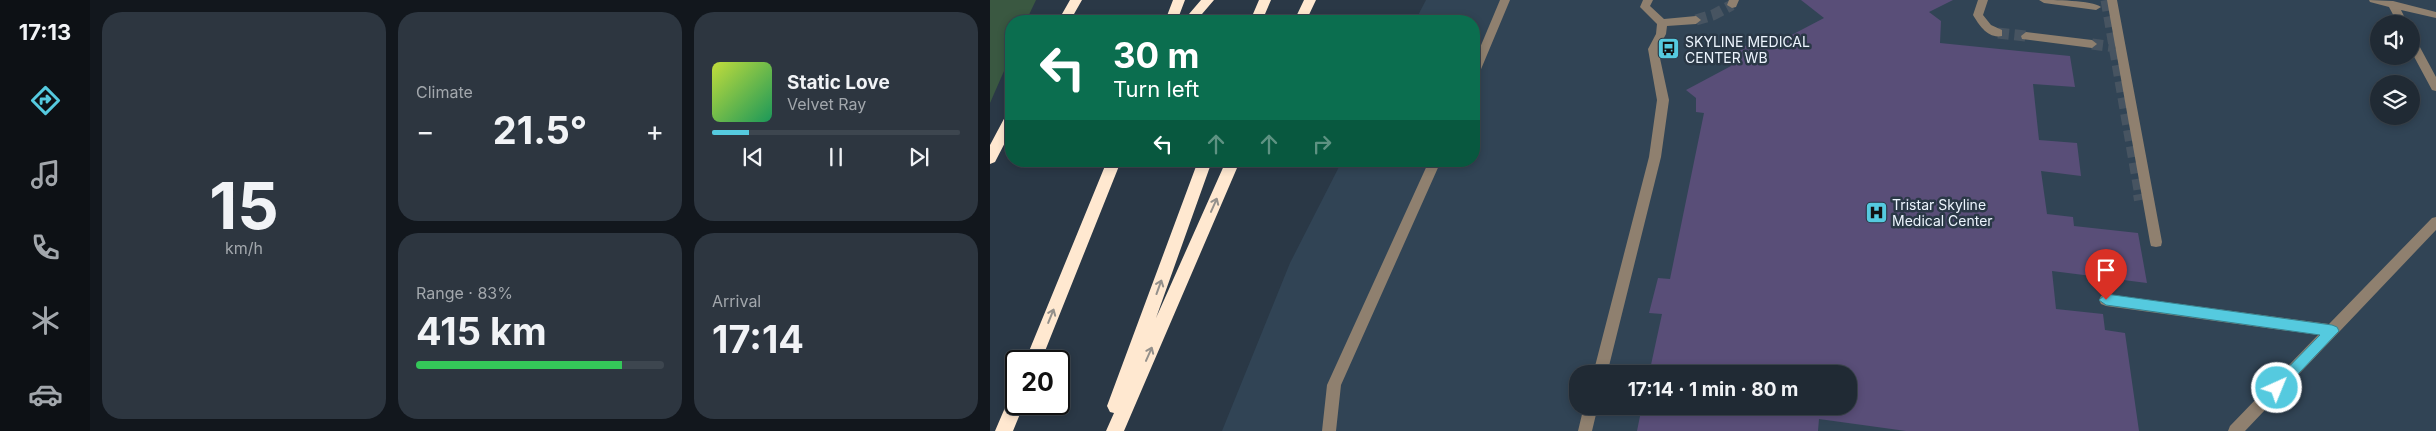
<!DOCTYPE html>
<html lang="en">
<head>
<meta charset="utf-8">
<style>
  body { margin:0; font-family:Inter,sans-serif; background:#2d3640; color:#f1f3f6; height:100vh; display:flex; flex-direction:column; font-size:19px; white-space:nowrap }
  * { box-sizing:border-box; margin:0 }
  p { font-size:16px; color:#a2a7ac }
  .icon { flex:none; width:28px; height:28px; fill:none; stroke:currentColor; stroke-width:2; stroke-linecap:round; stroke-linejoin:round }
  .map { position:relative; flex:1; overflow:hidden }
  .panel { display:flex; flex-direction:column; gap:12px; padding:12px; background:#12171d; width:900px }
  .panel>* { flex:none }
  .guide { position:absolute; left:15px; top:15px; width:475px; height:152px; border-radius:20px; box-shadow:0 2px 8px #0003,0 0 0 1px #3d464f; background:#0b6e4f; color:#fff; overflow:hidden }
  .tools { position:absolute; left:1380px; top:15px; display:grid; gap:10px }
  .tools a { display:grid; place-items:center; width:50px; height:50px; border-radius:50%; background:#202a34; box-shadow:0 2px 8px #0003,0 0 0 1px #3d464f; font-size:25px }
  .speed { position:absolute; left:15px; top:350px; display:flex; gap:10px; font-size:25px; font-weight:700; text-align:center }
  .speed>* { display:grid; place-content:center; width:65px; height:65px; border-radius:50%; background:#202a34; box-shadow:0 2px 8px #0003,0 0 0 1px #3d464f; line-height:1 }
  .speed .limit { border:2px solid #111; border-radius:8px; background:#fff; color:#111 }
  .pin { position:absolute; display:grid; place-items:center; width:42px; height:42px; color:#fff; margin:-51px -21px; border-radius:50% 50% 50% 0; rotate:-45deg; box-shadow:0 0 5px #0007 }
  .pin .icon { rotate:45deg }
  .me { position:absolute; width:55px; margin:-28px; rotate:44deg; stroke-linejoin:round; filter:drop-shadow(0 0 4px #0008) }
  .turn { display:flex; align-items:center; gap:18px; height:105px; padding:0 25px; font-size:22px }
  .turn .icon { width:65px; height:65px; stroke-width:2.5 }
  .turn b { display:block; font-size:35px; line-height:42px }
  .lanes { display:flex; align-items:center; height:48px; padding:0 25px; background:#0003; justify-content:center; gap:25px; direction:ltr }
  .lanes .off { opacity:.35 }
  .big { font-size:38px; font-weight:700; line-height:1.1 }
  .panel .tile { flex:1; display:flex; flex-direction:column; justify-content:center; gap:8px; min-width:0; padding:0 18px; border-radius:20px; background:#2d3640 }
  .panel .dial { align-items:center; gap:0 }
  .dial b { font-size:65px; line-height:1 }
  .song { display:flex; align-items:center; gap:15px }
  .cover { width:60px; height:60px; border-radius:8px; background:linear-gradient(135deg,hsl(70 70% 55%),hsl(150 70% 35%)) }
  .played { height:5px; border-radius:2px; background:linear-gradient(90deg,#55cadf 15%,#3d464f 15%) }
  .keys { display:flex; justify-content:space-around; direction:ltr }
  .heat { display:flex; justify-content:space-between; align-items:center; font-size:28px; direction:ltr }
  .charge { height:8px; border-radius:4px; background:linear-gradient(90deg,#34c759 83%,#3d464f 0) }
  .panel .tiles { flex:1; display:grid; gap:12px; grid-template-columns:repeat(3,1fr) }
  .tile:first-child { grid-row:span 2 }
  .trip { position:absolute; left:579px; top:365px; width:288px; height:50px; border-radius:20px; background:#202a34; box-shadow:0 2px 8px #0003,0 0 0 1px #3d464f; font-weight:700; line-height:50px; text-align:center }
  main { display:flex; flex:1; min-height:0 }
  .dock { display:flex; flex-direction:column; width:90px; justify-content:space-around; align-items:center; background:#0d1115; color:#a2a7ac }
  .dock .icon { width:35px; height:35px }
  .dock .selected { color:#55cadf }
  .dock b { font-size:22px; color:#f1f3f6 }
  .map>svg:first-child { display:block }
  .built { fill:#314455; fill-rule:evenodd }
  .green { fill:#3a5841 }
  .building { fill:#594e78 }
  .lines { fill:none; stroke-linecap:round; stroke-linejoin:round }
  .minor-tunnel-far1 { stroke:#475461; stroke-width:11; stroke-dasharray:11 5.5; stroke-linecap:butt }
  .minor-tunnel { stroke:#475461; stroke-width:14; stroke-dasharray:14 7; stroke-linecap:butt }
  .minor { fill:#8f806f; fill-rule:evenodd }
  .highway { fill:#ffe8d0; fill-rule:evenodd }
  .oneway { stroke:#94908b }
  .route { fill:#55cadf; stroke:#378391 }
  .labels { text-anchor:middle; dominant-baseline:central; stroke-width:5; stroke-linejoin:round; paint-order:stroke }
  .poi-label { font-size:14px; fill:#ecf4fd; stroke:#2a3846; text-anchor:start }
</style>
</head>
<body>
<main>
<nav class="dock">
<b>17:13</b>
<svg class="icon selected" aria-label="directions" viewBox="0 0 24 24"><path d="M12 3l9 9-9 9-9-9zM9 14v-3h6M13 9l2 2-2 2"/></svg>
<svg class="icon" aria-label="music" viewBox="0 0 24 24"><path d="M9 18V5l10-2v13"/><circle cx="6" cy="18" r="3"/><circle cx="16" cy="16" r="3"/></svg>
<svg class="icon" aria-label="phone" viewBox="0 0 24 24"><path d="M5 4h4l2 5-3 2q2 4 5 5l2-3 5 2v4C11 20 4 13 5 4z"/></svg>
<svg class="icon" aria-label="climate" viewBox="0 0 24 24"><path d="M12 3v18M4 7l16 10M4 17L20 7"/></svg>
<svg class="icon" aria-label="car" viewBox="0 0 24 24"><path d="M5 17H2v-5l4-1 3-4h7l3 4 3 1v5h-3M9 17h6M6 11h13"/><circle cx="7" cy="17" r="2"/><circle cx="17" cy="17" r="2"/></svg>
</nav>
<section class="panel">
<div class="tiles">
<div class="tile dial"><b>15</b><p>km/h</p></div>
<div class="tile"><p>Climate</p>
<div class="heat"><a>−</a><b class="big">21.5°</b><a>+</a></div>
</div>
<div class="tile">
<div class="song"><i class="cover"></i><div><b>Static Love</b><p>Velvet Ray</p></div></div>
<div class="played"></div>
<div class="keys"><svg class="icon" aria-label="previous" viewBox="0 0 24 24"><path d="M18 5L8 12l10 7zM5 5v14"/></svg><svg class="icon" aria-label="pause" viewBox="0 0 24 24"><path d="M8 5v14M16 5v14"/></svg><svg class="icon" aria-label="next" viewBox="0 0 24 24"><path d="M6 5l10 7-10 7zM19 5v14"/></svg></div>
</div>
<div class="tile"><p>Range · 83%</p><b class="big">415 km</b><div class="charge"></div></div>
<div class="tile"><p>Arrival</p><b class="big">17:14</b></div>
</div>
</section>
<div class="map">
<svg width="1446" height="431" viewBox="0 0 1446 431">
  <rect width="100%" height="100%" fill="#2a3846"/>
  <path class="built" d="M 436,0 L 1446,0 L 1446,431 L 232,431 L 300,263 L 352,161 L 484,161 L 484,21 L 425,21 ZM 1389,24 L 1421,24 L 1421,56 L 1389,56 ZM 1389,84 L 1421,84 L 1421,116 L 1389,116 ZM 588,374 L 858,374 L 858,406 L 588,406 Z"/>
  <path class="green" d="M 0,0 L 46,0 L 36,21 L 21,21 L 21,55 L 0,103 Z"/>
  <path class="building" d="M 811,0 L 963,0 L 939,12 L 951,21 L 950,43 L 1080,56 L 1085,87 L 1043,84 L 1049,140 L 1087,143 L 1091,176 L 1051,171 L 1057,214 L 1083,217 L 1084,226 L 1148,233 L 1157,283 L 1062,271 L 1066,309 L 1113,314 L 1115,330 L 1135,333 L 1149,431 L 916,431 L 829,419 L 828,431 L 647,431 L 652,406 L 858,406 L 858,374 L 659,374 L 672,314 L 659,313 L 668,278 L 680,279 L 714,113 L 706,112 L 706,98 L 696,90 L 741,66 L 738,62 L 755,46 L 790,35 L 794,39 L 834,18 Z"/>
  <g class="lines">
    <path class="minor-tunnel-far1" d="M 1116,0 L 1150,196
      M 706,20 L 723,15 L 742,5
      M 1008,33 L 1036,36
      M 1102,44 L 1125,47"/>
    <path class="minor-tunnel" d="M 1150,194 L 1151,200"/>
    <path class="minor" d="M 510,0 L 520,0 L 489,74 L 484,78 L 484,62 Z
      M 653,0 L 663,0 L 660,6 L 674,19 L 706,16 L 711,20 L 706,24 L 677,26 L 676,34 L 668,49 L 679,100 L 671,157 L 617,374 L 603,374 L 659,157 L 667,100 L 658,49 L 666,34 L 667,24 L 650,7 Z
      M 739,0 L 749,0 L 746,7 L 742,8 L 737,5 Z
      M 988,0 L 998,0 L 993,15 L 1001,25 L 1012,30 L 1012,36 C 998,39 989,25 983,15 Z
      M 1049,0 C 1063,0 1102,0 1111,7 L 1106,10 L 1054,3 Z
      M 1117,0 L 1127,0 L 1172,242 L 1171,246 L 1166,247 L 1161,246 L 1160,242 Z
      M 1379,0 L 1403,1 L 1446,12 L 1446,18 L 1411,10 L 1418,24 L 1408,24 L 1399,7 L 1380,2 Z
      M 1036,32 L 1102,40 L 1107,44 L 1102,48 L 1032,39 L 1031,36 Z
      M 1421,37 L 1425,38 L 1446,77 L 1446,91 L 1442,90 L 1421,51 Z
      M 439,161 L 451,161 L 351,385 L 346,431 L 332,431 L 337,385 Z
      M 1446,217 L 1446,230 L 1255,431 L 1238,431 L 1240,426 L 1328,335 L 1116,306 L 1111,304 L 1109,300 L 1111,296 L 1116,294 L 1339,324 L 1442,218 Z
      M 594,406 L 608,406 L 602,431 L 588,431 Z"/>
    <path class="highway" d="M 80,0 L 92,0 L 80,21 L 68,21 Z
      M 183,0 L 195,0 L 187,21 L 175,21 Z
      M 211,0 L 224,0 L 206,21 L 193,21 Z
      M 269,0 L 281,0 L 272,21 L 260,21 Z
      M 314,0 L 326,0 L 316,21 L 304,21 Z
      M 21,114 L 21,131 L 5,162 L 0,164 L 0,145 L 16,115 Z
      M 117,161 L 131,161 L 51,361 L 35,361 Z
      M 208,161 L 222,161 L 166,318 L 236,161 L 250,161 L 134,431 L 116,431 L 124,413 L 120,412 L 117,406 Z
      M 26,394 L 26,404 L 34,404 L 23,431 L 5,431 L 20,396 Z"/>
  </g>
  <defs><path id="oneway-shaft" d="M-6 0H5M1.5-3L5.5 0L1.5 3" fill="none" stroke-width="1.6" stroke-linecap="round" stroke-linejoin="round" transform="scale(1.25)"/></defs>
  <g class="oneway">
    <use href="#oneway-shaft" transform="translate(224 205) rotate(-66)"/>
    <use href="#oneway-shaft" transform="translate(169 287) rotate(-70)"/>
    <use href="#oneway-shaft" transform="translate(61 316) rotate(-68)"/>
    <use href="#oneway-shaft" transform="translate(159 354) rotate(-66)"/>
  </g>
  <path class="route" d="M 1116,294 L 1342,325 L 1347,327 L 1349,331 L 1291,392 L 1287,394 L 1282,392 L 1280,388 L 1282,384 L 1330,335 L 1116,305 L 1109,300 Z"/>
  <defs>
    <symbol id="bus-square" viewBox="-11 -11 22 22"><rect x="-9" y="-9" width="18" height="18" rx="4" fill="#55cadf" stroke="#2a3846"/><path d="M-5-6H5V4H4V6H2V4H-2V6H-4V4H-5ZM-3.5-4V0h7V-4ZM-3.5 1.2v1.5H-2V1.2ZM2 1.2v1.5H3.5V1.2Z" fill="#111"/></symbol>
    <symbol id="hospital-square" viewBox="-11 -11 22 22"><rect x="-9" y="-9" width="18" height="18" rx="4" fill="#55cadf" stroke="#2a3846"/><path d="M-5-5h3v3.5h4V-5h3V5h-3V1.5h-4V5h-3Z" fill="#111"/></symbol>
  </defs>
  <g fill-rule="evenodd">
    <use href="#bus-square" x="666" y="36" width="25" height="25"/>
    <use href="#hospital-square" x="874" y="200" width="25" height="25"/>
  </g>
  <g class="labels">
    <g class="poi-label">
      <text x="695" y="41">SKYLINE MEDICAL<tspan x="695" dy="16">CENTER WB</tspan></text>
      <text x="902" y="204">Tristar Skyline<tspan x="902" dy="16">Medical Center</tspan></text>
    </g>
  </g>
</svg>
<div class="tools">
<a><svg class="icon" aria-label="sound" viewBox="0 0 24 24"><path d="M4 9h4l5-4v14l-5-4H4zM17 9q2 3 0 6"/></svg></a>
<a><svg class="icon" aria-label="layers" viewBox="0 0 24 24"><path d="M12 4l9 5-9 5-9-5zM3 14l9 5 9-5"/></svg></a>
</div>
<div class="speed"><div class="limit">20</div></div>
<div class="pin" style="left:1116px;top:300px;background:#d93025"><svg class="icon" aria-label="arrive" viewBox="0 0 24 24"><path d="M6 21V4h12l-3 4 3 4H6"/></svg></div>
<svg class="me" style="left:1287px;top:388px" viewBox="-20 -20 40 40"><circle r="17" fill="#55cadf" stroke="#fff" stroke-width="3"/><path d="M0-11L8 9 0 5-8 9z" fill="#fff"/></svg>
<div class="trip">17:14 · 1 min · 80 m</div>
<div class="guide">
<div class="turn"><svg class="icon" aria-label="left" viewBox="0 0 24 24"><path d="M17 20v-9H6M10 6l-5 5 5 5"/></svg><div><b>30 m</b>Turn left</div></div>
<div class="lanes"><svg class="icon" aria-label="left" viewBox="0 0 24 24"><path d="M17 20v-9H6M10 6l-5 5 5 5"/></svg><svg class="icon off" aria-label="ahead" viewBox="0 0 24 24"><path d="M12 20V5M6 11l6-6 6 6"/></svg><svg class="icon off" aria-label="ahead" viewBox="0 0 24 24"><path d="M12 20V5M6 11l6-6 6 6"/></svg><svg class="icon off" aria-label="right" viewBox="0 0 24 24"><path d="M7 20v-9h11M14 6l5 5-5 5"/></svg></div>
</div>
</div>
</main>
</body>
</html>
